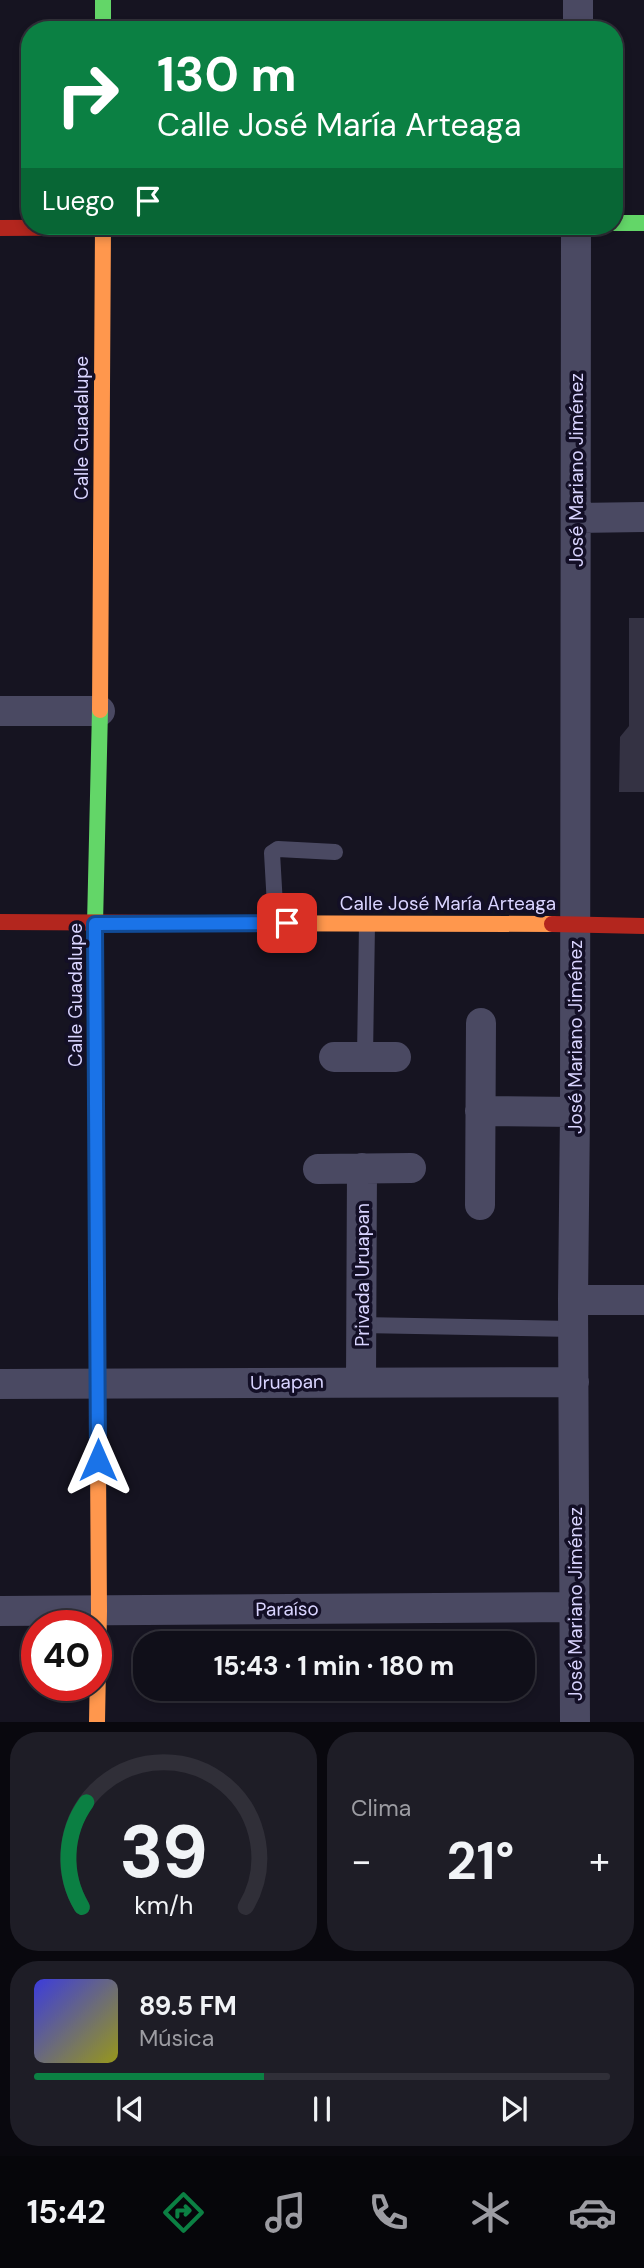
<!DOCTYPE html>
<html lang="es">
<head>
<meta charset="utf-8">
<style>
  body { margin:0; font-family:"DM Sans",sans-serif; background:#1e1d26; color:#f1f3f6; height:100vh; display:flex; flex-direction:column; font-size:26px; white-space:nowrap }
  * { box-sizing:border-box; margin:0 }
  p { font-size:23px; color:#9c9ca2 }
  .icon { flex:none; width:38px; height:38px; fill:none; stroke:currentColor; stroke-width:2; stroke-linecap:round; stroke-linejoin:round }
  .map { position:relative; height:1722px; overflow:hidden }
  .side { display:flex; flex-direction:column; gap:10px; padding:10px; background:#09080e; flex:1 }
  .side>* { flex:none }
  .banner { position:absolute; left:21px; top:21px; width:602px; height:214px; border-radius:28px; box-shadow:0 4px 10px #0003,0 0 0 2px #302f38; background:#0b8043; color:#fff; overflow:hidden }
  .speed { position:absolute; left:21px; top:1610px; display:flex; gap:14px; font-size:35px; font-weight:700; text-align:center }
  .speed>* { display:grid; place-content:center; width:91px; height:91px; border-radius:50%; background:#100f19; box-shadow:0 4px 10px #0003,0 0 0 2px #302f38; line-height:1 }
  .speed .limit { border:10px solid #d22; background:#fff; color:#111 }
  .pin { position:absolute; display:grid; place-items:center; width:60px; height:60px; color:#fff; margin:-30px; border-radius:14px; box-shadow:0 4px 10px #0006 }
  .me { position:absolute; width:77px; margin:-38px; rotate:0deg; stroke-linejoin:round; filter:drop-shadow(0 0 5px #0008) }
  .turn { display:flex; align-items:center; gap:24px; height:147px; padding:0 21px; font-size:32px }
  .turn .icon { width:91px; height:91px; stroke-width:2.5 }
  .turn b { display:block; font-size:49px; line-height:60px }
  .then { display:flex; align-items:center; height:66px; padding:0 21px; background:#0003; gap:14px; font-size:26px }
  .big { font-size:52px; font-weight:700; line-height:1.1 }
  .side .widget { flex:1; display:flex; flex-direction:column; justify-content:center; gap:10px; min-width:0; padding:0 24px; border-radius:28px; background:#1e1d26 }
  .side .dial { align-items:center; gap:0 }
  .dial svg { height:182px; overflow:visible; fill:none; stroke:#302f38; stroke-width:7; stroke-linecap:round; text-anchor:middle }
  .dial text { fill:#f1f3f6; stroke:none }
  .song { display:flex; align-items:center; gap:21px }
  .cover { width:84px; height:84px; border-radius:10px; background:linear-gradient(135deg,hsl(240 70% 55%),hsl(60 70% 35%)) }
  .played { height:7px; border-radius:4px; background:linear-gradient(90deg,#0b8043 40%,#302f38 40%) }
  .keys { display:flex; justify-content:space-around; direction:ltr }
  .heat { display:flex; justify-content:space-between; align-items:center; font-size:38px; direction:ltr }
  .side .tiles { flex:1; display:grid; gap:10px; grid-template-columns:1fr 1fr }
  .widget:last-child { grid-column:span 2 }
  .trip { position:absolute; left:133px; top:1631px; width:402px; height:70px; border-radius:28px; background:#100f19; box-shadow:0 4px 10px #0003,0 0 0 2px #302f38; font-weight:700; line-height:70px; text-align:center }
  .menu { display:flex; height:112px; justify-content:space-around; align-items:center; background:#06060a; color:#9c9ca2 }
  .menu .icon { width:49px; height:49px }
  .menu .on { color:#0b8043 }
  .menu b { font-size:32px; color:#f1f3f6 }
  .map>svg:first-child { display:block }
  .building { fill:#343243 }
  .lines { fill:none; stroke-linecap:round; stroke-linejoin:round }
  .lane { stroke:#4a4962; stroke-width:16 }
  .street { stroke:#4a4962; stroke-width:30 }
  .fast { stroke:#63d668; stroke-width:16 }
  .slow { stroke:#ff974d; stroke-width:16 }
  .jam { stroke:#b3261e; stroke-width:16 }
  .route-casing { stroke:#114b97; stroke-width:18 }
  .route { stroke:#1a73e8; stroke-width:12 }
  .labels { text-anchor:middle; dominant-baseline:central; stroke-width:7; stroke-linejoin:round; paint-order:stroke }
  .street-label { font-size:19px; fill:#d9d4ff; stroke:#130f26 }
</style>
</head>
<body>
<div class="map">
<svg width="644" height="1722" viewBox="0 0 644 1722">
  <rect width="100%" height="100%" fill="#161421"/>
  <path class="building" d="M 629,618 L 644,618 L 644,792 L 619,792 L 620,737 L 629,726 Z"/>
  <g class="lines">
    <path class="lane" d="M 276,923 L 272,853 L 278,849 L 335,852
      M 365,1057 L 367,924
      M 361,1325 L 573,1329"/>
    <path class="street" d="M 578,30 L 578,0
      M 576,518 L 644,517
      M 0,711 L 100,711
      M 334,1057 L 396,1057
      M 480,1111 L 575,1112
      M 318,1169 L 411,1168
      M 480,1205 L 481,1023
      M 573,1300 L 644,1300
      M 361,1382 L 362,1168
      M 0,1384 L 574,1382
      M 0,1611 L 575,1607
      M 575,1722 L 573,1300 L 575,1112 L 576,226"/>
    <path class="fast" d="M 103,0 L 103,30
      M 614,223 L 644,223
      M 97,1315 L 95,924 L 100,710"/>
    <path class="slow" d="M 100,710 L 103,226
      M 202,923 L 552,924
      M 97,1722 L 99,1611 L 97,1315"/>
    <path class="jam" d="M 0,228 L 355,226
      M 0,922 L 202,923
      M 552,924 L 644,926"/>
  </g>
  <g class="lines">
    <defs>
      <path id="route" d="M 98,1460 L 95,924 L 287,923"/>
    </defs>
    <use href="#route" class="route-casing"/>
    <use href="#route" class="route"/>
  </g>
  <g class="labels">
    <g class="street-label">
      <text transform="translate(81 428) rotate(-90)">Calle Guadalupe</text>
      <text transform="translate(576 470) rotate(-90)">José Mariano Jiménez</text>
      <text x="448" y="903">Calle José María Arteaga</text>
      <text transform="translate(75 995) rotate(-90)">Calle Guadalupe</text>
      <text transform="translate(575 1037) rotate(-90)">José Mariano Jiménez</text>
      <text transform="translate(362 1275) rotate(-90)">Privada Uruapan</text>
      <text transform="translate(287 1382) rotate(-1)">Uruapan</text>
      <text transform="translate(575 1604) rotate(-90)">José Mariano Jiménez</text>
      <text transform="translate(287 1609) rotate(-1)">Paraíso</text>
    </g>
  </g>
</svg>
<div class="speed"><div class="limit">40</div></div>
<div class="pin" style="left:287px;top:923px;background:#d93025"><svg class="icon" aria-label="arrive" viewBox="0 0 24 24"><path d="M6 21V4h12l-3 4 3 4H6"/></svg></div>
<svg class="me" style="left:98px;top:1460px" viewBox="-20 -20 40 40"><path d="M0-17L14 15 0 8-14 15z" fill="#1a73e8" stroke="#fff" stroke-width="4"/></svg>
<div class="trip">15:43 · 1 min · 180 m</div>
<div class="banner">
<div class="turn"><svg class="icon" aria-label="right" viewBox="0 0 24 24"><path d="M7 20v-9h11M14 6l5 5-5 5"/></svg><div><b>130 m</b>Calle José María Arteaga</div></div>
<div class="then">Luego<svg class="icon" aria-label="arrive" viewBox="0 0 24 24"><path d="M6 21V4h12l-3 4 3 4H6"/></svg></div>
</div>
</div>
<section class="side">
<div class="tiles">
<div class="widget dial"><svg viewBox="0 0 100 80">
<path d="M14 69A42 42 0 1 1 86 69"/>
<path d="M14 69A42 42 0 0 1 16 23" stroke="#0b8043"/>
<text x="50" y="56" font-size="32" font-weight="700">39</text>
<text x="50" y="72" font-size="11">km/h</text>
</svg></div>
<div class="widget"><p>Clima</p>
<div class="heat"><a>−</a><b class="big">21°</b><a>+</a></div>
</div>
<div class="widget">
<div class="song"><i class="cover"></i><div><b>89.5 FM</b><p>Música</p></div></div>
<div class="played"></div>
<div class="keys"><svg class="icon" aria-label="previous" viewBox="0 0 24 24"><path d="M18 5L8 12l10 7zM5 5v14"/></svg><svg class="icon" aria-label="pause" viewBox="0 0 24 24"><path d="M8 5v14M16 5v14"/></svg><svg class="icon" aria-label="next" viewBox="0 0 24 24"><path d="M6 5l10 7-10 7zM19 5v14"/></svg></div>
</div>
</div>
</section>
<nav class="menu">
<b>15:42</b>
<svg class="icon on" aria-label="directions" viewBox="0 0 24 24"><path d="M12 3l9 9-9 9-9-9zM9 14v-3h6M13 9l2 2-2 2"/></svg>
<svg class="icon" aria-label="music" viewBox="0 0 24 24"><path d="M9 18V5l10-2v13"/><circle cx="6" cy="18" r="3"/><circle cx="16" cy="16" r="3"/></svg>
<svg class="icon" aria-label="phone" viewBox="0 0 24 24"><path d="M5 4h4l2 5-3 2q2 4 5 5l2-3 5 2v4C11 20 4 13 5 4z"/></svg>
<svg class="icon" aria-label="climate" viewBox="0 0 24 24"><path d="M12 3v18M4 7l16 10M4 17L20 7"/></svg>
<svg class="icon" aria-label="car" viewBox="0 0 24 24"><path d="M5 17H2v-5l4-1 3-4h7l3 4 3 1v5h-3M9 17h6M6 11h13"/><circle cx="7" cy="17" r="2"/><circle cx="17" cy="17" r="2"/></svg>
</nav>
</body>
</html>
